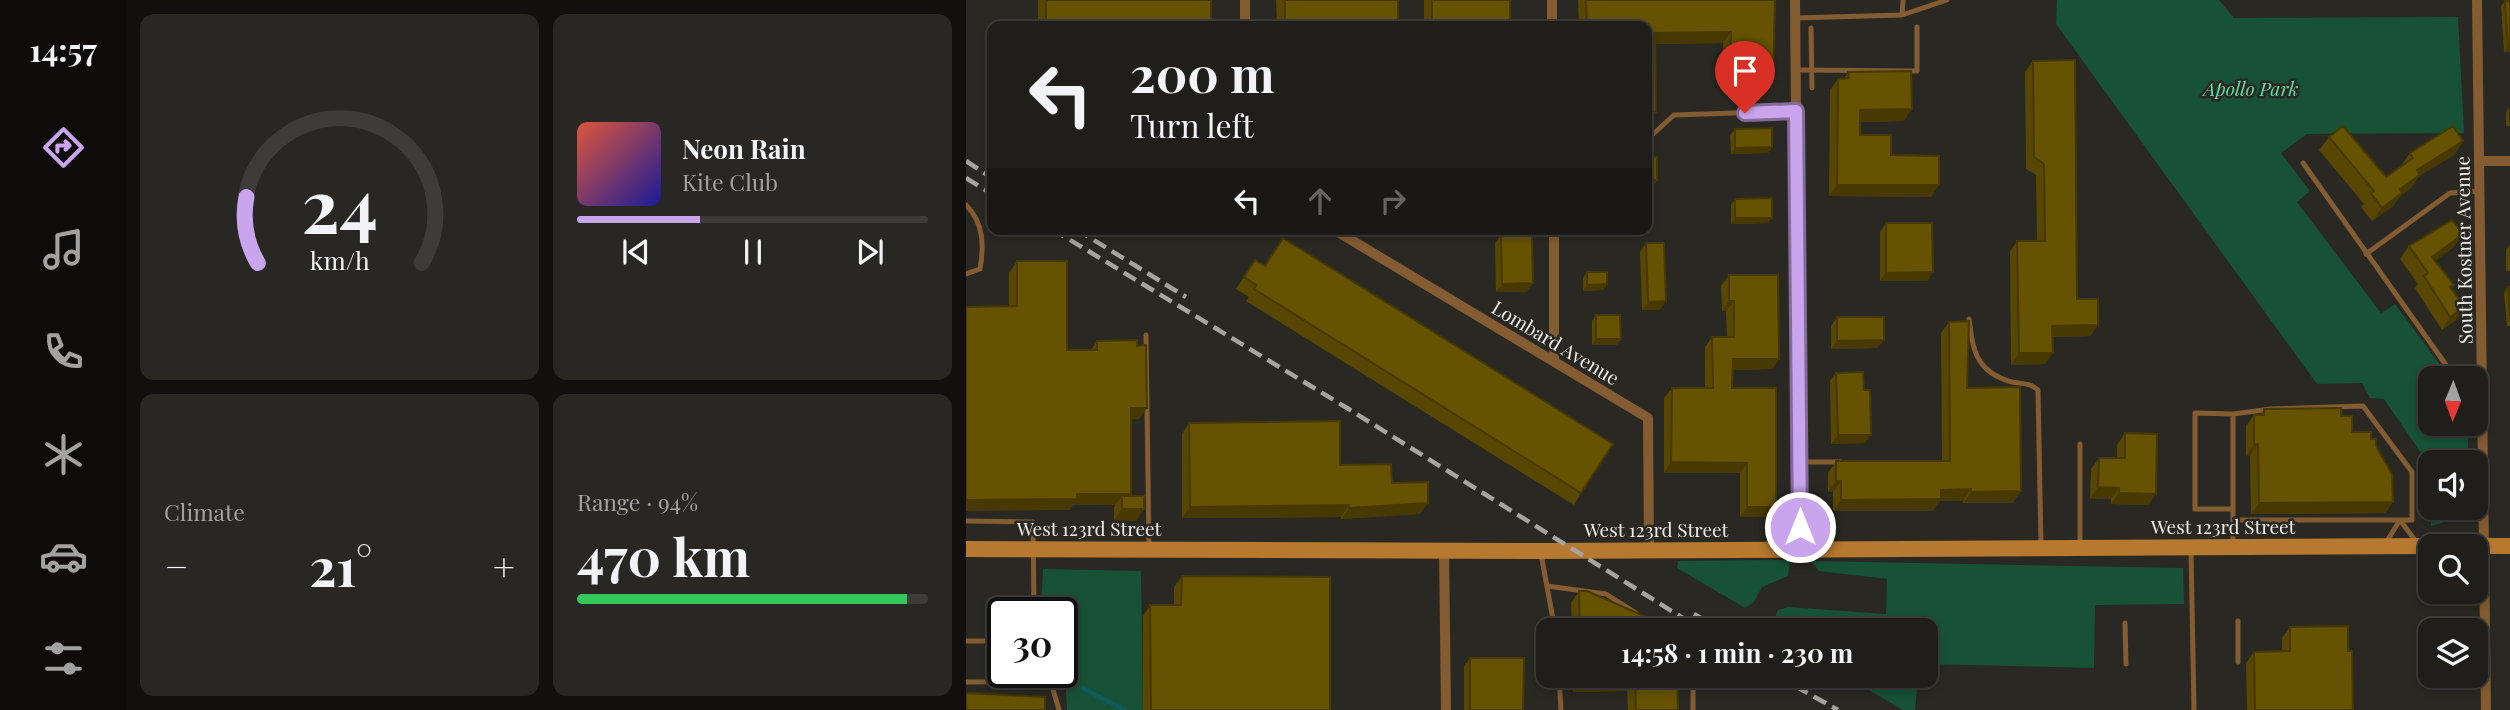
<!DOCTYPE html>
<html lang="en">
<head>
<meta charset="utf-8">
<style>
  body { margin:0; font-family:"Playfair Display",serif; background:#282723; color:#f1f3f6; height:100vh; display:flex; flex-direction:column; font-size:26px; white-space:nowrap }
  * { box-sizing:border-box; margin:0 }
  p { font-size:23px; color:#a2a2a2 }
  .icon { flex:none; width:38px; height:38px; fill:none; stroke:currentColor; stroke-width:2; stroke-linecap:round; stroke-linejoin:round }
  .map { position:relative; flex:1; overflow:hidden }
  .details { display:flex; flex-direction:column; gap:14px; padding:14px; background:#12100e; width:840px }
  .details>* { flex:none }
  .banner { position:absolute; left:21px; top:21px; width:665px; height:214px; border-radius:14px; box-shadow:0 4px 10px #0003,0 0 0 2px #3d3c39; background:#201e1a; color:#f1f3f6; overflow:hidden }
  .needle { width:46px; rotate:181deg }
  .controls { position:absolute; left:1452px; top:366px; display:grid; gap:14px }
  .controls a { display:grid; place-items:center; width:70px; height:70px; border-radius:14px; background:#201e1a; box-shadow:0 4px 10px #0003,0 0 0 2px #3d3c39; font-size:35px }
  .speed { position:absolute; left:21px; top:597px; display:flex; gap:14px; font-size:35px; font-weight:700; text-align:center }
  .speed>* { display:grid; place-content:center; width:91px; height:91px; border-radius:50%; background:#201e1a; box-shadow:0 4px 10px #0003,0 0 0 2px #3d3c39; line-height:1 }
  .speed .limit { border:4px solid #111; border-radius:10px; background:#fff; color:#111 }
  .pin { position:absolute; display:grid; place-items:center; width:60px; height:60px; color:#fff; margin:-72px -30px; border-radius:50% 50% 50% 0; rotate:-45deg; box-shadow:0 0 7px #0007 }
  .pin .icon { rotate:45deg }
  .me { position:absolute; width:77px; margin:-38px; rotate:0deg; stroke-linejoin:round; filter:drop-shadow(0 0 5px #0008) }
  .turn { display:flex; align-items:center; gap:24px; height:147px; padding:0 28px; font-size:32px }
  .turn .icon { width:91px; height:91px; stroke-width:2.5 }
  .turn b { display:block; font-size:49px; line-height:60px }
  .lanes { display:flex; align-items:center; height:66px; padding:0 28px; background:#0003; justify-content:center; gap:35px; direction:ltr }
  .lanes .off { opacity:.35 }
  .big { font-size:52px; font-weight:700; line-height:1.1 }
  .details .card { flex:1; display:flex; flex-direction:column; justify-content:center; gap:10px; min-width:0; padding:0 24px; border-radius:14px; background:#282723 }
  .details .dial { align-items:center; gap:0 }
  .dial svg { height:182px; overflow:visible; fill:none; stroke:#3d3c39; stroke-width:7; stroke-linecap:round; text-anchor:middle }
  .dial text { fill:#f1f3f6; stroke:none }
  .song { display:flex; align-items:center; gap:21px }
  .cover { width:84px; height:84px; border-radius:10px; background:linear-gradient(135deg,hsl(10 70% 55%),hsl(240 70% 35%)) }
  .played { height:7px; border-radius:4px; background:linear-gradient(90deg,#c9a5ee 35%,#3d3c39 35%) }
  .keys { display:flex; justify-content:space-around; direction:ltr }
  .heat { display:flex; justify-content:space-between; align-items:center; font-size:38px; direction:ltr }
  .charge { height:10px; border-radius:5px; background:linear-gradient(90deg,#34c759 94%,#3d3c39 0) }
  .details .tiles { flex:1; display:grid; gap:14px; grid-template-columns:repeat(2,1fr) }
  .trip { position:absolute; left:570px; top:618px; width:402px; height:70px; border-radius:14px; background:#201e1a; box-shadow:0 4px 10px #0003,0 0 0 2px #3d3c39; font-weight:700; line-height:70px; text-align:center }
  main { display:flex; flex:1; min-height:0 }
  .dock { display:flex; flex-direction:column; width:126px; justify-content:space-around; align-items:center; background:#0d0c0a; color:#a2a2a2 }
  .dock .icon { width:49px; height:49px }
  .dock .active { color:#c9a5ee }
  .dock b { font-size:32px; color:#f1f3f6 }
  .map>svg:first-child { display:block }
  .green { fill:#175237 }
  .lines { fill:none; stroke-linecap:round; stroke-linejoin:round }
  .stream { stroke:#0f595f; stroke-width:4.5 }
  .lane { stroke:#845c32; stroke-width:5 }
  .street { stroke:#845c32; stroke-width:10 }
  .secondary { stroke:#b7782f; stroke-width:16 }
  .rail { stroke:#a5a49f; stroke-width:4.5; stroke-dasharray:14 7; stroke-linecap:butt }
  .wall { fill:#574702 }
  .shaded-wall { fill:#473901 }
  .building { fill:#655202; stroke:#473901; stroke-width:2 }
  .route-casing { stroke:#836b9b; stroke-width:18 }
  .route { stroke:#c9a5ee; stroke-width:12 }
  .labels { text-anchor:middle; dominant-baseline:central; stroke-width:5; stroke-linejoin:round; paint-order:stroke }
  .park-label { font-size:19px; font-style:italic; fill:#61dea1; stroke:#2a2822 }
  .street-label { font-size:19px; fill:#edece8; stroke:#2a2822 }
</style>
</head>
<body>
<main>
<nav class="dock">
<b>14:57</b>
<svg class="icon active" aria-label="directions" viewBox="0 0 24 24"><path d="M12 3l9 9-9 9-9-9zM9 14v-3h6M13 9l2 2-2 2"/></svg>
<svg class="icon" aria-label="music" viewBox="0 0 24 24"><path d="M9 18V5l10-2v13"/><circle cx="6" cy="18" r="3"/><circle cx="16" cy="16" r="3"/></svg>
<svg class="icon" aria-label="phone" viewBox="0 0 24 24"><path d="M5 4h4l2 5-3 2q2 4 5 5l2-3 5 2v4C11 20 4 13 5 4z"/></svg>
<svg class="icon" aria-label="climate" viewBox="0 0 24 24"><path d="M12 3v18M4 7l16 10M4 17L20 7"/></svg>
<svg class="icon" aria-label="car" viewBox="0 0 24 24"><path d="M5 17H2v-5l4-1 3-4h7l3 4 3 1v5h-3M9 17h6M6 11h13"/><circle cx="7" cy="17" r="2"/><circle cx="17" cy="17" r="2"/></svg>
<svg class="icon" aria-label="filters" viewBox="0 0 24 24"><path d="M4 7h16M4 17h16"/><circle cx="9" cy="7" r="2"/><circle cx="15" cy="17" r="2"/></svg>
</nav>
<section class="details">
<div class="tiles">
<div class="card dial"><svg viewBox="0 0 100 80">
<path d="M14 69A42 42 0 1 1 86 69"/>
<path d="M14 69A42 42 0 0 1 9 40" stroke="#c9a5ee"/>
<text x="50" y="56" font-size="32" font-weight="700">24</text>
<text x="50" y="72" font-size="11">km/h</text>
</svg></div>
<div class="card">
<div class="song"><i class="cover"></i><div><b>Neon Rain</b><p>Kite Club</p></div></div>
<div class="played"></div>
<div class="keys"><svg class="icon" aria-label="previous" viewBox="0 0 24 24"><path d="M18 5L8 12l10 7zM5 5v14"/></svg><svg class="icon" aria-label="pause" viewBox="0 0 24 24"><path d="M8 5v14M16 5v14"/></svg><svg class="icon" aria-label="next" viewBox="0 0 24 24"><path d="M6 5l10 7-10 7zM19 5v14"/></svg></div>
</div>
<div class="card"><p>Climate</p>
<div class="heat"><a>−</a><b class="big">21°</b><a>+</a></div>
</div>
<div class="card"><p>Range · 94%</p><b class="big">470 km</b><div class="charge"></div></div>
</div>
</section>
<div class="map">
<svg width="1544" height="710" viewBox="0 0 1544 710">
  <rect width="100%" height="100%" fill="#2a2822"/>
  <path class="green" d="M 1091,0 L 1253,0 L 1268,18 L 1492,17 L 1498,133 L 1341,134 L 1315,153 L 1344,191 L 1331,202 L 1415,313 L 1429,304 L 1484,378 L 1465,378 L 1465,424 L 1502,424 L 1502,462 L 1465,462 L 1465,508 L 1501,508 L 1495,517 L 1465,526 L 1464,466 L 1418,399 L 1404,398 L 1396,383 L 1351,384 L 1090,24 Z
    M 824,560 L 822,576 L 796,587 L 788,602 L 779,608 L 711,568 L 712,561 Z
    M 845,561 L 1217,568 L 1218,604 L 1129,605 L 1128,668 L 961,664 L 961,630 L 811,630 L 809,617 L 812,610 L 822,607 L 920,614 L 921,579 L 853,571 Z
    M 77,569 L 175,571 L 177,710 L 101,710 L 96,612 L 75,612 Z
    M 879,676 L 952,676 L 949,710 L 937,710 Z"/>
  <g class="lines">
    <path class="stream" d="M 117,688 L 158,710"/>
    <path class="lane" d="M 936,15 L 937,0
      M 829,18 L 936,15 L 981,0
      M 845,28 L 846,88
      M 830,70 L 951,71 L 951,27
      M 681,136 L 685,136 L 708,115 L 830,111
      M 1337,163 L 1485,372 L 1497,377 L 1516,376
      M 0,205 C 18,223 18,246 14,269 L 0,274
      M 1400,254 L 1484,193 L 1514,191
      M 1003,319 C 1007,351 1010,372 1046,382 C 1056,384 1065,383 1072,390 L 1075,545
      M 180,335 L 183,546
      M 1114,444 L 1114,545
      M 833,462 L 875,462
      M 1267,509 L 1229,509 L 1229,413 L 1267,414
      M 1267,520 L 1446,520 L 1446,472 L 1397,406 L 1305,409 L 1267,414 L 1267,545
      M 0,521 L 67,522 L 68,612
      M 1419,544 L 1434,520 L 1451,543
      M 1225,550 L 1228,710
      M 575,554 L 589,630
      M 581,586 L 640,594 L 670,613
      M 1272,621 L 1272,662
      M 1159,623 L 1160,664
      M 0,641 L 37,641
      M 82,672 L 93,710
      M 593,676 L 595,710
      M 727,676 L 727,710
      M 0,682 L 84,681"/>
    <path class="street" d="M 279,0 L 279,26
      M 586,0 L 586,26
      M 829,0 L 834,549
      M 1511,0 L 1520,710
      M 1513,161 L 1544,161
      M 367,229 L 682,418 L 683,550
      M 588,229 L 588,361
      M 478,549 L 480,710"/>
    <path class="secondary" d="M 1477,546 L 1544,546
      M 0,549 L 575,551 L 1465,546"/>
    <path class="rail" d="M 0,161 L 26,178
      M 0,178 L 26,194
      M 86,229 L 381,408 L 736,630
      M 110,229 L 220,297
      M 728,614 L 755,630
      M 811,676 L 872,710"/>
  </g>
  <path class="wall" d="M 72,0 L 245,0 L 245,26 L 72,26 Z
    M 310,0 L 432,0 L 432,26 L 311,26 Z
    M 458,0 L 544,0 L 544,26 L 458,26 Z
    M 612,0 L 809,0 L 807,79 L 799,90 L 757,89 L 757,43 L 689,44 L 690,112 L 682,123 L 681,123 L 681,26 L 613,26 Z
    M 1539,1 L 1544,1 L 1544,52 L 1538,52 L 1535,6 Z
    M 1067,61 L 1111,299 L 1132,325 L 1124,336 L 1086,337 L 1079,364 L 1045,365 L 1044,252 L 1051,241 L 1071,241 L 1070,175 L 1060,169 L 1059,72 Z
    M 882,72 L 938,121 L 894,122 L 894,135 L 925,155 L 965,197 L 863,196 L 864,90 L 872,79 L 878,79 Z
    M 1543,107 L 1544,126 L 1540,126 L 1540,112 Z
    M 769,129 L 806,147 L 802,153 L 765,154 L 764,135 Z
    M 1363,137 L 1420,177 L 1434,167 L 1444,153 L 1497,141 L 1488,155 L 1453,176 L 1445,188 L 1434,196 L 1427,206 L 1406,221 L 1395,207 L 1398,204 L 1353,150 Z
    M 769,199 L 802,223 L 765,224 L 765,205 Z
    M 920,223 L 967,272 L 961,281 L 914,281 L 914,232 Z
    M 535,235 L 561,292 L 530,292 L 529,243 Z
    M 317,238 L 615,493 L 608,505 L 280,301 L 283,297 L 270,289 L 289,260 L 298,266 Z
    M 680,243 L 694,310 L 676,310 L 674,252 Z
    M 1544,245 L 1544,271 L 1540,271 L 1540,250 Z
    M 1443,246 L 1488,247 L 1469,260 L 1485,288 L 1490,320 L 1476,330 L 1449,288 L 1452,284 L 1434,259 Z
    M 51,261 L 101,350 L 125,350 L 131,341 L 173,419 L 165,419 L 165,494 L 164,496 L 178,509 L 170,521 L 148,520 L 148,507 L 149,505 L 107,505 L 103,510 L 43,306 L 43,273 Z
    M 621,272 L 641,284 L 637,290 L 617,291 L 617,278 Z
    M 763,275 L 813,359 L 806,369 L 767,370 L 766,388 L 802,517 L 774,517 L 774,473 L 698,473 L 698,398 L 706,388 L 739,388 L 739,347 L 746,337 L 761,337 L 760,311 L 756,311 L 755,286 Z
    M 1542,287 L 1544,287 L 1544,326 L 1541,326 L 1538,293 Z
    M 630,315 L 651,345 L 626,345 L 626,321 Z
    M 871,317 L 912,348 L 865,349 L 865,326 Z
    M 983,322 L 1001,388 L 1047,503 L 997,503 L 997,501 L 974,501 L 967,511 L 867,511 L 867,492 L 862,492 L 862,473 L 870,461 L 976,461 L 975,333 Z
    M 870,373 L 898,390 L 899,443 L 865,444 L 864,381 Z
    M 1298,409 L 1375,416 L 1386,432 L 1405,439 L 1410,446 L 1427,502 L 1419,513 L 1285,514 L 1284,455 L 1280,456 L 1280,426 L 1288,415 L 1294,415 Z
    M 223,423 L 374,465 L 426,483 L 454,514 L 375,519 L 375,517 L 216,518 L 216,434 Z
    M 1159,433 L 1190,494 L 1182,505 L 1145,504 L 1145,499 L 1124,499 L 1125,469 L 1133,458 L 1151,458 L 1151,445 Z
    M 216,576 L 364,710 L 177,710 L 177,616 L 184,605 L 208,605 L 208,587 Z
    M 613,591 L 710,630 L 606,630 L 605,603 Z
    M 1324,627 L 1382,651 L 1387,710 L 1281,710 L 1280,663 L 1288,652 L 1316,652 L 1316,638 Z
    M 504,658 L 557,710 L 498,710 L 498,667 Z
    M 607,676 L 711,676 L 712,710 L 662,710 L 661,691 L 607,692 Z"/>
  <path class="shaded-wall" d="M 765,32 L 757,43 L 681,44 L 689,33 Z
    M 1542,47 L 1544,47 L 1544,52 L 1538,52 Z
    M 764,78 L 807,79 L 799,90 L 757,89 Z
    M 946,109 L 938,121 L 886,122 L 894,110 Z
    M 681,112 L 690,112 L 682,123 L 681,123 Z
    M 1497,141 L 1488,155 L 1453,176 L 1445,188 L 1434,196 L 1427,206 L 1406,221 L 1416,208 L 1451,170 Z
    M 806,147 L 802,153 L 765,154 L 769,148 Z
    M 681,180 L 691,180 L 685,188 L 681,188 Z
    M 871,185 L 973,185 L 965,197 L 863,196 Z
    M 769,218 L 806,218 L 802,223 L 765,224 Z
    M 1497,234 L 1488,247 L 1458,269 L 1466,257 Z
    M 967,272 L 961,281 L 914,281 L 920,273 Z
    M 567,283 L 561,292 L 530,292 L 536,284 Z
    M 641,284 L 637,290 L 617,291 L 621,285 Z
    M 700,301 L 694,310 L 676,310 L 682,302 Z
    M 763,301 L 768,301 L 760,311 L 756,311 Z
    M 1499,307 L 1490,320 L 1476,330 L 1484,317 Z
    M 1132,325 L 1124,336 L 1078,337 L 1086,326 Z
    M 630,339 L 655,339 L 651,345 L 626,345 Z
    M 918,340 L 912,348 L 865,349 L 871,341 Z
    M 1053,353 L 1087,353 L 1079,364 L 1045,365 Z
    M 767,359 L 813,359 L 806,369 L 759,370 Z
    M 165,408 L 181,408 L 173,419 L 157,419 Z
    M 872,435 L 905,435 L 899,443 L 865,444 Z
    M 1288,444 L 1292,444 L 1284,455 L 1280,456 Z
    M 705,462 L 781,463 L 774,473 L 698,473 Z
    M 870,481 L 875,481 L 867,492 L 862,492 Z
    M 1132,487 L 1153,488 L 1145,499 L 1124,499 Z
    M 1005,489 L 997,501 L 974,501 L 967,511 L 867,511 L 875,500 L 975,490 Z
    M 1055,491 L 1047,503 L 997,503 L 1005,492 Z
    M 1153,493 L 1190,494 L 1182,505 L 1145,504 Z
    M 111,494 L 165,494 L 158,505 L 156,496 L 149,505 L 107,505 L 103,510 L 0,511 L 0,500 Z
    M 1427,502 L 1419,513 L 1285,514 L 1293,503 Z
    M 462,503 L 454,514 L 375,519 L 383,508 Z
    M 383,505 L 375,517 L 216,518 L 224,507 Z
    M 781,507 L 810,507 L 802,517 L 774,517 Z
    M 156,509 L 178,509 L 170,521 L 148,520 Z
    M 669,679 L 661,691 L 607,692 L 615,681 Z"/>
  <path class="building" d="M 80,0 L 245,0 L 245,26 L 80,26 Z
    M 319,0 L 432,0 L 432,26 L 319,26 Z
    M 466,0 L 544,0 L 544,26 L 466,26 Z
    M 620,0 L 809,0 L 807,79 L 764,78 L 765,32 L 689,33 L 690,112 L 681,112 L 681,26 L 621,26 Z
    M 1539,1 L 1544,1 L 1544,47 L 1542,47 Z
    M 1109,60 L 1111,299 L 1132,299 L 1132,325 L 1086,326 L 1087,353 L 1053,353 L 1051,241 L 1079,241 L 1078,164 L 1068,157 L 1067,61 Z
    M 945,71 L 946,109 L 894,110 L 894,135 L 925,135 L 925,155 L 973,156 L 973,185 L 871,185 L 872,79 L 883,78 L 882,72 Z
    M 1377,126 L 1420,177 L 1447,158 L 1444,153 L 1487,126 L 1497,141 L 1451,170 L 1454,175 L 1434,189 L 1436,193 L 1416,208 L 1405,193 L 1408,191 L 1363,137 Z
    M 806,128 L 806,147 L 769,148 L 769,129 Z
    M 681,157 L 691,157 L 691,180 L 681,180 Z
    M 806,198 L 806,218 L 769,218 L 769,199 Z
    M 1486,220 L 1497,234 L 1466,257 L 1488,285 L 1484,287 L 1499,307 L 1484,317 L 1458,276 L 1462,273 L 1443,246 Z
    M 920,223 L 966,223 L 967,272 L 920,273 Z
    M 566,234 L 567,283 L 536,284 L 535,235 Z
    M 317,238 L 647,444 L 615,493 L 288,289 L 290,285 L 278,277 L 289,260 L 299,266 Z
    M 680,243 L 698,243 L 700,301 L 682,302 Z
    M 51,261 L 101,261 L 101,350 L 131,350 L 131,341 L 171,340 L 171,346 L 180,345 L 181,408 L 165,408 L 165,494 L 111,494 L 111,499 L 0,500 L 0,307 L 51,306 Z
    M 621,272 L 641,272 L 641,284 L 621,285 Z
    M 763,275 L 812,275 L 813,359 L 767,359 L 766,388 L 810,388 L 810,507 L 781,507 L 781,463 L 705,462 L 706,388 L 747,388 L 746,337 L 768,337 L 768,301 L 763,301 Z
    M 1542,287 L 1544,287 L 1544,316 Z
    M 630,315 L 654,315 L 655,339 L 630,339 Z
    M 871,317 L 918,317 L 918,340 L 871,341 Z
    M 1003,321 L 1001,388 L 1054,387 L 1055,491 L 1005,492 L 1005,489 L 975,490 L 975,499 L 875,500 L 875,481 L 870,481 L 870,461 L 984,461 L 983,322 Z
    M 897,372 L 898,390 L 904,390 L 905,435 L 872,435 L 870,373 Z
    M 1375,408 L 1375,416 L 1386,416 L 1386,432 L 1405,432 L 1405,439 L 1410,439 L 1410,446 L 1426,474 L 1427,502 L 1293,503 L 1292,444 L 1288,444 L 1288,415 L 1298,415 L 1298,409 Z
    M 374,421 L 374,465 L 425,464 L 426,483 L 462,482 L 462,503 L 383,508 L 383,505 L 224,507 L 223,423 Z
    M 1159,433 L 1191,434 L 1190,494 L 1153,493 L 1153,488 L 1132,487 L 1133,458 L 1159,458 Z
    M 156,496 L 178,496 L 178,509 L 156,509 Z
    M 216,576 L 364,577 L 364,710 L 185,710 L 184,605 L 215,605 Z
    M 613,591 L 621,591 L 710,630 L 614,630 Z
    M 1382,626 L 1382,651 L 1386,651 L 1387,710 L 1289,710 L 1288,652 L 1324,651 L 1324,627 Z
    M 504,658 L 558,658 L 557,710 L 504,710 Z
    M 615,676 L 711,676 L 712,710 L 670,710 L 669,679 L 615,681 Z
    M 0,693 L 79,697 L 79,710 L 0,710 Z"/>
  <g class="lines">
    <defs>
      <path id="route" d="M 779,113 L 830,111 L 834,527"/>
    </defs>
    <use href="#route" class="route-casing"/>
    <use href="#route" class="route"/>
  </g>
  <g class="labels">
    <g class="park-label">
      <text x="1285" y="88">Apollo Park</text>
    </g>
    <g class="street-label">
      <text transform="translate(1497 250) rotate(-91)">South Kostner Avenue</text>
      <text transform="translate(590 342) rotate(31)">Lombard Avenue</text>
      <text x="1257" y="526">West 123rd Street</text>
      <text x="123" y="528">West 123rd Street</text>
      <text x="690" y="529">West 123rd Street</text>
    </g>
  </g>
</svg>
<div class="controls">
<a><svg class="needle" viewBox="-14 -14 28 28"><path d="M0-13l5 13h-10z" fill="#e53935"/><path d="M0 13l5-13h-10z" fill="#a2a2a2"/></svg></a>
<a><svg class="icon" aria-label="sound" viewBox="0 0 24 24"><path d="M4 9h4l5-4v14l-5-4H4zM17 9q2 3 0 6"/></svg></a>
<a><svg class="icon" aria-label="search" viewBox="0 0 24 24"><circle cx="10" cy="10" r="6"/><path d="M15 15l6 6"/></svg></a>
<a><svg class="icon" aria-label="layers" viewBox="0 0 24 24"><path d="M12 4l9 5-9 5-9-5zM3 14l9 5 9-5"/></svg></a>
</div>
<div class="speed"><div class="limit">30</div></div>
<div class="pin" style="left:779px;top:113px;background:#d93025"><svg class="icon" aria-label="arrive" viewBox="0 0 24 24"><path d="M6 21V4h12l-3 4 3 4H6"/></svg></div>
<svg class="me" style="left:834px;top:527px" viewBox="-20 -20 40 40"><circle r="17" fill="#c9a5ee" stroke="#fff" stroke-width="3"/><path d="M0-11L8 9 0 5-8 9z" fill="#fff"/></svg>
<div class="trip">14:58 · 1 min · 230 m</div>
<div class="banner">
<div class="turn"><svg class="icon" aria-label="left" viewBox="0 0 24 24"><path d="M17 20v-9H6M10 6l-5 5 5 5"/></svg><div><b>200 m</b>Turn left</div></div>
<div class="lanes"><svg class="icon" aria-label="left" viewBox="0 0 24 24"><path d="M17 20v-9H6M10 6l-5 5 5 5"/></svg><svg class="icon off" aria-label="ahead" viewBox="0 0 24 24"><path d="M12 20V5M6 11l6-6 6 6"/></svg><svg class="icon off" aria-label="right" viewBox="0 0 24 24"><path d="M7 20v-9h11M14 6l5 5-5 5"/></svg></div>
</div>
</div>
</main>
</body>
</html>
